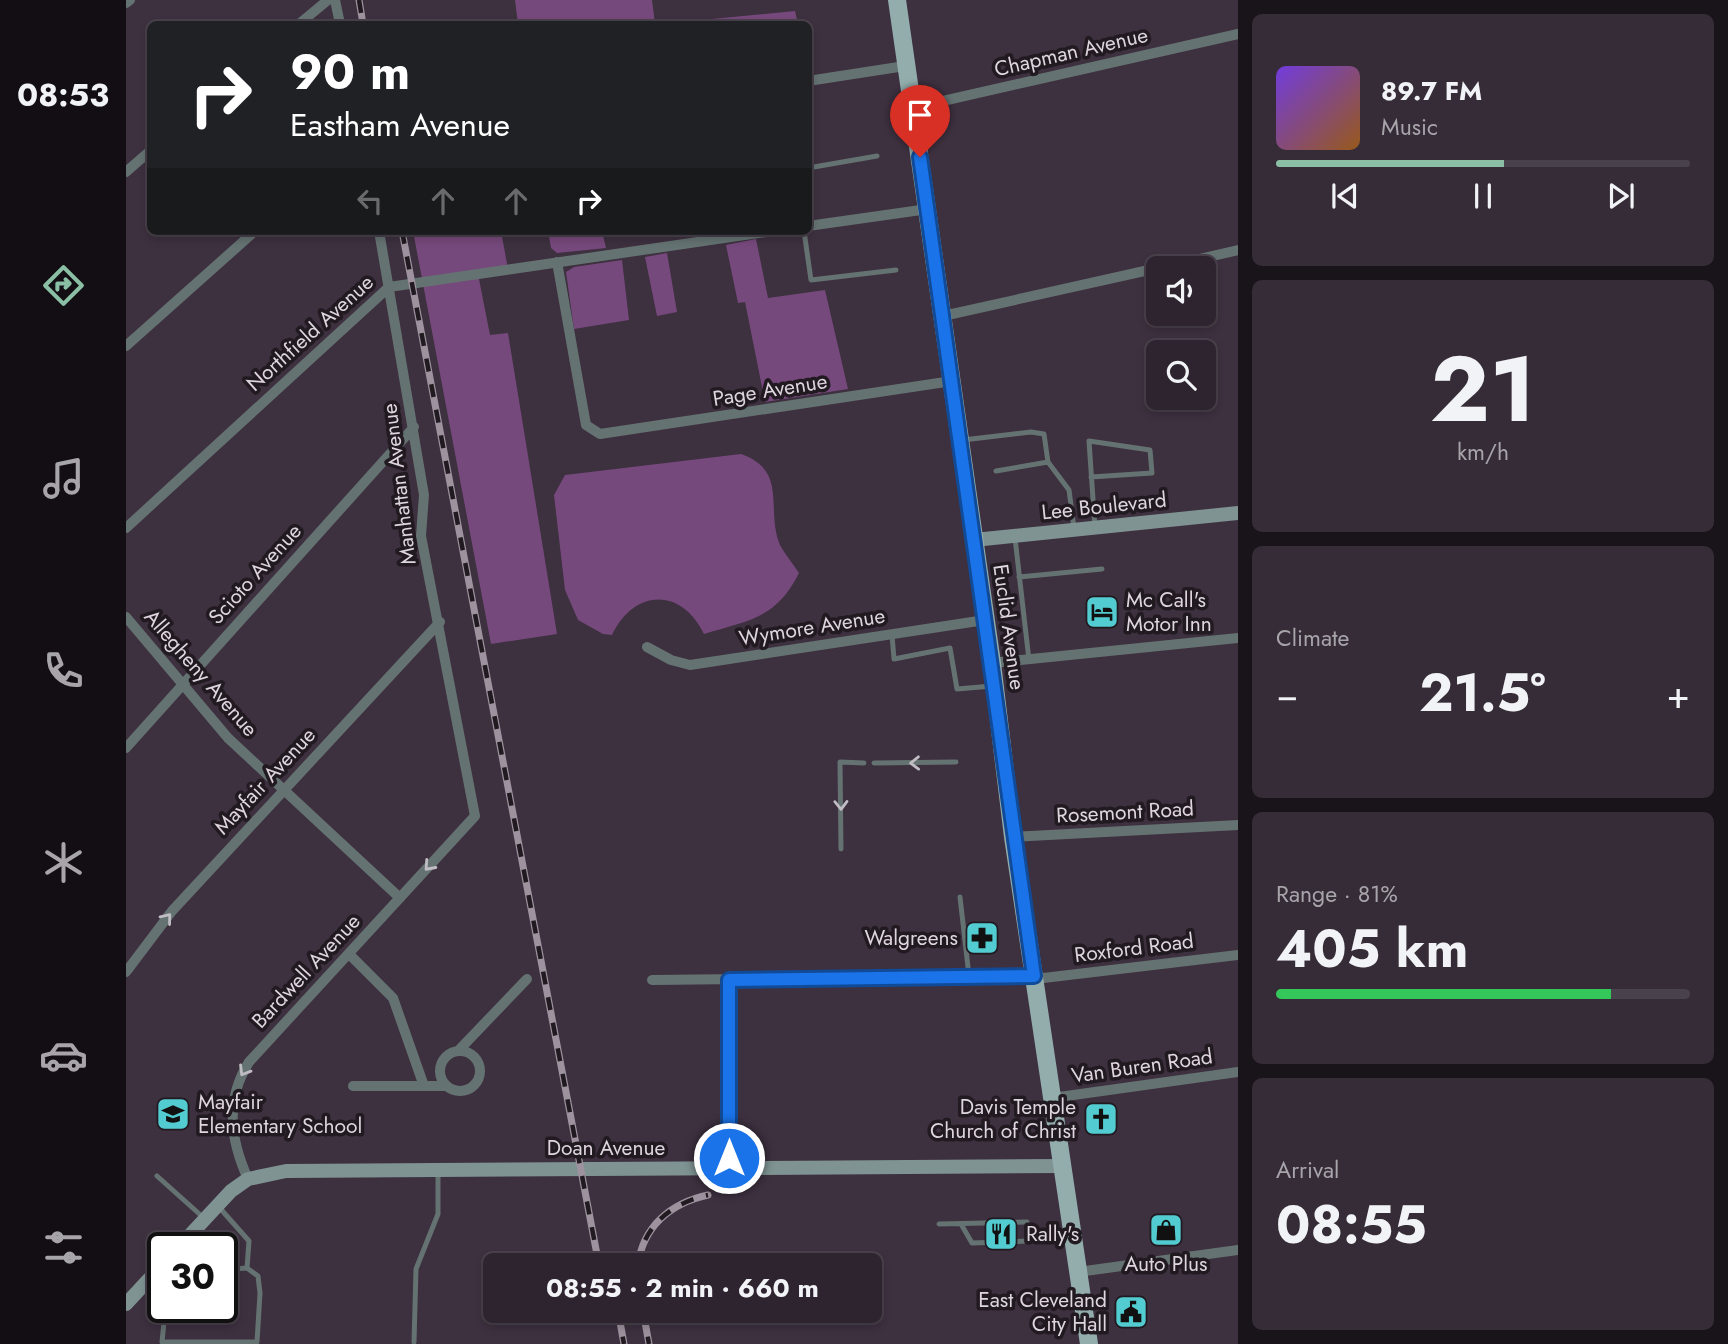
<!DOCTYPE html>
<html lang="en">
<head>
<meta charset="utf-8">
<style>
  body { margin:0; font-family:Jost,sans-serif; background:#362c37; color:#f1f3f6; height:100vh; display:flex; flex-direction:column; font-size:26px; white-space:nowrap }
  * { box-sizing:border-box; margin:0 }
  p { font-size:23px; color:#a7a4aa }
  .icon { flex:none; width:38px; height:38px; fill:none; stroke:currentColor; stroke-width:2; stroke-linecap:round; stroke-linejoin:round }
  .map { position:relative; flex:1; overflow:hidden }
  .side { display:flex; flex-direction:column; gap:14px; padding:14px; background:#19141a; width:490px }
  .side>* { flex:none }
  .guide { position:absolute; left:21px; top:21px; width:665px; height:214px; border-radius:10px; box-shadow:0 4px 10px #0003,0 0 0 2px #49414b; background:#202124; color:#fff; overflow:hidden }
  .buttons { position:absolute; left:1020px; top:256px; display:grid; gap:14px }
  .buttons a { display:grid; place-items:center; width:70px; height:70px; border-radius:10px; background:#2e242f; box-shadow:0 4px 10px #0003,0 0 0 2px #49414b; font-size:35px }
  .speed { position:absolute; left:21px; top:1232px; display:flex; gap:14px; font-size:35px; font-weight:700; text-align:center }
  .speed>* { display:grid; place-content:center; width:91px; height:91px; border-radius:50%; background:#2e242f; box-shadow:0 4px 10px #0003,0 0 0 2px #49414b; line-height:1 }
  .speed .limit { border:4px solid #111; border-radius:10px; background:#fff; color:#111 }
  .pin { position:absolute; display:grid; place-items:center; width:60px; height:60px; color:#fff; margin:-72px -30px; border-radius:50% 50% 50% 0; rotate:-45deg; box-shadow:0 0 7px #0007 }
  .pin .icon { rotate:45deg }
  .me { position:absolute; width:77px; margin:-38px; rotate:0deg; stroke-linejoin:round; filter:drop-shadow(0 0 5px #0008) }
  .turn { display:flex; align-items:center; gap:24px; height:147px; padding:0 28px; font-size:32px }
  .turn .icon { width:91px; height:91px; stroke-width:2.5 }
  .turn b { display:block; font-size:49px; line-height:60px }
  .lanes { display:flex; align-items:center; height:66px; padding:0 28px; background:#0003; justify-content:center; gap:35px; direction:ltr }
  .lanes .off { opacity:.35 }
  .big { font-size:52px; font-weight:700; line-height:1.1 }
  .side .widget { flex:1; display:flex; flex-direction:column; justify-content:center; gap:10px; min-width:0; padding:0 24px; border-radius:10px; background:#362c37 }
  .side .dial { align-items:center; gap:0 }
  .dial b { font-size:91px; line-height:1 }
  .song { display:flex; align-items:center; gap:21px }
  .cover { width:84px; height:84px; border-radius:10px; background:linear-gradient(135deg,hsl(260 70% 55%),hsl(30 70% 35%)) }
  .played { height:7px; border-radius:4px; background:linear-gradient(90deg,#8abfa5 55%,#49414b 55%) }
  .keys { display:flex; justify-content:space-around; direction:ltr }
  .heat { display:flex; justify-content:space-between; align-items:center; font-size:38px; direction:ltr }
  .charge { height:10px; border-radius:5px; background:linear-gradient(90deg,#34c759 81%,#49414b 0) }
  .trip { position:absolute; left:357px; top:1253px; width:399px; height:70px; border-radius:10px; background:#2e242f; box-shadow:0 4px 10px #0003,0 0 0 2px #49414b; font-weight:700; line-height:70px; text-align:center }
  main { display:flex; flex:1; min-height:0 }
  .tab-bar { display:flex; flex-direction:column; width:126px; justify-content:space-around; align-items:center; background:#120e13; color:#a7a4aa }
  .tab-bar .icon { width:49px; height:49px }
  .tab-bar .active { color:#8abfa5 }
  .tab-bar b { font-size:32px; color:#f1f3f6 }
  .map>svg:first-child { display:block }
  .green { fill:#76497c }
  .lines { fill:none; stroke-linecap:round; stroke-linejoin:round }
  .lane { stroke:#657272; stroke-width:5 }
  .street { stroke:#657272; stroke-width:10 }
  .secondary { stroke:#7f9393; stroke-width:14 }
  .primary { stroke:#93adad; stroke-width:18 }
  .rail-casing { stroke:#9d929e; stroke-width:7 }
  .rail { stroke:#211a21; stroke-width:4.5; stroke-dasharray:13; stroke-linecap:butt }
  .oneway { stroke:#c0bcc4 }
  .route-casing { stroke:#114b97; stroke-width:18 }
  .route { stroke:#1a73e8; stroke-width:12 }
  .labels { text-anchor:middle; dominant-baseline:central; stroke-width:7; stroke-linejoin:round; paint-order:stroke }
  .street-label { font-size:21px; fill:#ded5df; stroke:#211a21 }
  .poi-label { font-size:21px; fill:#ded5df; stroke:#211a21; text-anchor:start }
</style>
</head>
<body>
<main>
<nav class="tab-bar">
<b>08:53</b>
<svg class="icon active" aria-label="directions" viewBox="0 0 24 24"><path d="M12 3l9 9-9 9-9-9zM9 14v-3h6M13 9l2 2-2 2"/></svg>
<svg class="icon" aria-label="music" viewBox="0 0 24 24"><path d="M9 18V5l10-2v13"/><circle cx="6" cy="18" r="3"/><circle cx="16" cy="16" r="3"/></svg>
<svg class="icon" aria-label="phone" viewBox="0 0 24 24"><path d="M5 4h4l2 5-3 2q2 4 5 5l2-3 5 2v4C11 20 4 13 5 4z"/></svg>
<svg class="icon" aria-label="climate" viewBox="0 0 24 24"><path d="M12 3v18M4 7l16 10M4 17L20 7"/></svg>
<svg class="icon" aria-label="car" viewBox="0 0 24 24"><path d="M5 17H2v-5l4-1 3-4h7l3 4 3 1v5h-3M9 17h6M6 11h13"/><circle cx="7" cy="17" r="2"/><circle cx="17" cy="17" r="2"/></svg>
<svg class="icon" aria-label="filters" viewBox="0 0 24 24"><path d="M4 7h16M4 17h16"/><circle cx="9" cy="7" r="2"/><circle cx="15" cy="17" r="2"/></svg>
</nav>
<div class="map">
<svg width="1112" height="1344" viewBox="0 0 1112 1344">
  <rect width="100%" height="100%" fill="#3d303f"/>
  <path class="green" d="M 389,0 L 526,0 L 529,24 L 392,24 Z
    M 669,11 L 672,24 L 534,24 Z
    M 287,231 L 375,231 L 382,269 L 352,274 L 364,335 L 382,333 L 431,634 L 365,644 Z
    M 422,231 L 476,231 L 480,248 L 431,253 L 425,248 Z
    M 630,239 L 642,298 L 699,290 L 722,389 L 639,402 L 619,302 L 612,303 L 600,245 Z
    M 541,253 L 551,312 L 531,316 L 519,257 Z
    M 496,260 L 503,320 L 448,329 L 440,272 L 448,267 Z
    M 615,454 C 663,471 639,509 654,545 C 659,554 667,564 673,573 C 650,619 623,620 578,634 C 555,587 508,589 486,635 L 477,634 L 452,620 L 439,590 L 428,495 L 439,475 Z"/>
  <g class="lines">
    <path class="lane" d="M 682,168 L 751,156
      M 678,231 L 685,280 L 770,270
      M 837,440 L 905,432 L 918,434 L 922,462 L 943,490 L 948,528
      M 870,471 L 922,462
      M 965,477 L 1026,473 L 1024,450 L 963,441 L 969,528
      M 889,538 L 903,660
      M 893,577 L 976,569
      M 766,635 L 768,659 L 824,648 L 831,689 L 866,686
      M 748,763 L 830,762
      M 715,849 L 714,762 L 738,763
      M 834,897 L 843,976
      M 31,1176 L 79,1219
      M 92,1206 L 123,1241 L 121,1268
      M 813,1224 L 901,1222
      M 835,1224 L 846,1243 L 903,1241
      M 28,1274 L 37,1282
      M 47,1307 L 38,1322 L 36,1342 L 131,1342 L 134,1293 L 132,1276 L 121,1268 L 96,1270
      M 288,1342 L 290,1269 L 312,1214 L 312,1173"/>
    <path class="street" d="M 209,0 L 214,24
      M 0,3 L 4,0
      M 173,24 L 202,0
      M 682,81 L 779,66
      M 786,108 L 1112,34
      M 0,172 L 24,151
      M 682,226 L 802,209
      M 431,262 L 460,425 L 474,434 L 826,381
      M 1035,268 L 1112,250
      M 817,316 L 1032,268
      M 0,346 L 129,231
      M 0,528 L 263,287 L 647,231
      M 0,617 L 102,738 L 274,898
      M 521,647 L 545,660 L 564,665 L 859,620
      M 866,663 L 1112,638
      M 0,748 L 288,427
      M 887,837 L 1112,825
      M 223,954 L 267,998 L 298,1086
      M 0,972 L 46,911 L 314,622
      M 909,979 L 1112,955
      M 526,980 L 908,976
      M 603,980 L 603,1170
      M 333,1050 L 401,979
      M314 1071a20 20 0 1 1 40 0a20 20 0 1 1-40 0Z
      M 227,1086 L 319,1086
      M 926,1098 L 1112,1072
      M 122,1179 C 104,1139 99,1100 123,1062 L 349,816 L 295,536 L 298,495 L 253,231
      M 952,1272 L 1112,1250"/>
    <path class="secondary" d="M 848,540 L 1112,513
      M 52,1248 L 105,1191 L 122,1179 L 160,1171 L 936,1166
      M 0,1304 L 37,1264"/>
    <path class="primary" d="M 771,0 L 866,663 L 887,837 L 963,1344"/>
    <defs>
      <path id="rail" d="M 233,0 L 237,24
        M 276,231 L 473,1265
        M 512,1265 C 517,1226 545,1203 582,1195
        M 492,1311 L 498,1344
        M 517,1311 L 523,1344"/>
    </defs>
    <use href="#rail" class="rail-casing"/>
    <use href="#rail" class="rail"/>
  </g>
  <defs><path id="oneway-chevron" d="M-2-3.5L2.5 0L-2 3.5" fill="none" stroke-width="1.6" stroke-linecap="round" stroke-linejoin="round" transform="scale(1.75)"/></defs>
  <g class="oneway">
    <use href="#oneway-chevron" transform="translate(789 763) rotate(179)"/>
    <use href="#oneway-chevron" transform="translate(715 805) rotate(89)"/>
    <use href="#oneway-chevron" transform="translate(303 866) rotate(132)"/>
    <use href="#oneway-chevron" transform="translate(41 918) rotate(-51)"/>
    <use href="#oneway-chevron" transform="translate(118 1071) rotate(121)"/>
  </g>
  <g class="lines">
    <defs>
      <path id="route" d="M 603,1158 L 603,980 L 908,976 L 794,157"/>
    </defs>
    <use href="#route" class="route-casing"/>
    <use href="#route" class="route"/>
  </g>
  <defs>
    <symbol id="hotel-square" viewBox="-11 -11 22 22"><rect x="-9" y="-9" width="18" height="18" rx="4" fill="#52ccd0" stroke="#211a21"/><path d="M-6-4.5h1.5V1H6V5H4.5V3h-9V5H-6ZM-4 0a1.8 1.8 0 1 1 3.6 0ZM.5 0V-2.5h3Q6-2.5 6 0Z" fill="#111"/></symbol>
    <symbol id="pharmacy-square" viewBox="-11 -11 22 22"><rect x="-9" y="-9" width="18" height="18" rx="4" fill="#52ccd0" stroke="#211a21"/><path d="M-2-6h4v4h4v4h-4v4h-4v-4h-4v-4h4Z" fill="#111"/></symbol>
    <symbol id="school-square" viewBox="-11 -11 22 22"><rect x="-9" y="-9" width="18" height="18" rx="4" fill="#52ccd0" stroke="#211a21"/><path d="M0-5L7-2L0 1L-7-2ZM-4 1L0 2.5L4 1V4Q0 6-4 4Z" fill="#111"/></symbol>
    <symbol id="church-square" viewBox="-11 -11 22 22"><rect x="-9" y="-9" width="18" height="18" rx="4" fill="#52ccd0" stroke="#211a21"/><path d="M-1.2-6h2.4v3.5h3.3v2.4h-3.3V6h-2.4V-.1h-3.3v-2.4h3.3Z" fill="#111"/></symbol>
    <symbol id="shop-square" viewBox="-11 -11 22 22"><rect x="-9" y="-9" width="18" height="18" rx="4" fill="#52ccd0" stroke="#211a21"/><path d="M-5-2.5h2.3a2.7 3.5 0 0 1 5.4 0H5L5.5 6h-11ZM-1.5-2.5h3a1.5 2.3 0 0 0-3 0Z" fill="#111"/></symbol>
    <symbol id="restaurant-square" viewBox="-11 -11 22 22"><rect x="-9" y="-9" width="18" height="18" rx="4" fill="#52ccd0" stroke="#211a21"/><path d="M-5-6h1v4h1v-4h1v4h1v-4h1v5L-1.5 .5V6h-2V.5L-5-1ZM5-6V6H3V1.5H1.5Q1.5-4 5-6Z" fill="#111"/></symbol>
    <symbol id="civic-square" viewBox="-11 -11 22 22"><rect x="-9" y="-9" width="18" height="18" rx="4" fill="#52ccd0" stroke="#211a21"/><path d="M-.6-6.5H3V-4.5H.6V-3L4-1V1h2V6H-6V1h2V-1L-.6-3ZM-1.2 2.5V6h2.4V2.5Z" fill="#111"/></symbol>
  </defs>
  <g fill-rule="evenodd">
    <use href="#hotel-square" x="957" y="593" width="38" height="38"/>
    <use href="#pharmacy-square" x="837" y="919" width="38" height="38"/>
    <use href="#school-square" x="28" y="1095" width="38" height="38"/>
    <use href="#church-square" x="956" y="1100" width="38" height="38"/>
    <use href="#shop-square" x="1021" y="1211" width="38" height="38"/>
    <use href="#restaurant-square" x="856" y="1215" width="38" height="38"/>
    <use href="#civic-square" x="986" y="1293" width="38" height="38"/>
  </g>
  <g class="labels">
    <g class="street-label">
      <text transform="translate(945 52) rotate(-13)">Chapman Avenue</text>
      <text transform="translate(184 333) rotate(-42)">Northfield Avenue</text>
      <text transform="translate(644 390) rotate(-9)">Page Avenue</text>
      <text transform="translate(273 484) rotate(-97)">Manhattan Avenue</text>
      <text transform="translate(978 506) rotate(-6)">Lee Boulevard</text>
      <text transform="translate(129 574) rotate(-48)">Scioto Avenue</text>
      <text transform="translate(686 627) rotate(-9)">Wymore Avenue</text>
      <text transform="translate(883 627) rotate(82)">Euclid Avenue</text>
      <text transform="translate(75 673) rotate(49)">Allegheny Avenue</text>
      <text transform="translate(139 781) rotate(-47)">Mayfair Avenue</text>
      <text transform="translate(999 812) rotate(-3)">Rosemont Road</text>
      <text transform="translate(1008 948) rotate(-7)">Roxford Road</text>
      <text transform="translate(180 971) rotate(-47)">Bardwell Avenue</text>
      <text transform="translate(1016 1066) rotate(-8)">Van Buren Road</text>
      <text x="480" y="1148">Doan Avenue</text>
    </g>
    <g class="poi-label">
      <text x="1000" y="600">Mc Call's<tspan x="1000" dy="24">Motor Inn</tspan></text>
      <text x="832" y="938" text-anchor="end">Walgreens</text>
      <text x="72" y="1102">Mayfair<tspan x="72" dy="24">Elementary School</tspan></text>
      <text x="950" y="1107" text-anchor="end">Davis Temple<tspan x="950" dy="24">Church of Christ</tspan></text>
      <text x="900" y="1234">Rally's</text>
      <text x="1040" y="1264" text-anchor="middle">Auto Plus</text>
      <text x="981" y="1300" text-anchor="end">East Cleveland<tspan x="981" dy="24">City Hall</tspan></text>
    </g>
  </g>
</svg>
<div class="buttons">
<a><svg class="icon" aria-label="sound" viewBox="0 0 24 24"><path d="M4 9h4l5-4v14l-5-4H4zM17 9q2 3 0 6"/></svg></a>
<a><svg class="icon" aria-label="search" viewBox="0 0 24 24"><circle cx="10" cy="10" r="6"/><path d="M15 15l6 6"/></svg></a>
</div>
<div class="speed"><div class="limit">30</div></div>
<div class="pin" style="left:794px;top:157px;background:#d93025"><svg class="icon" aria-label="arrive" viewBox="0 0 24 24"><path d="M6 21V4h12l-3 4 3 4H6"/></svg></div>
<svg class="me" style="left:603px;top:1158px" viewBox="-20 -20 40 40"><circle r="17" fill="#1a73e8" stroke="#fff" stroke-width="3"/><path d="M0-11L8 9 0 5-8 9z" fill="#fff"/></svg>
<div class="trip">08:55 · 2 min · 660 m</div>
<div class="guide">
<div class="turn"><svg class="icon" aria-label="right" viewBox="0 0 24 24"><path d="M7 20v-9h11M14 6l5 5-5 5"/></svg><div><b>90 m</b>Eastham Avenue</div></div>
<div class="lanes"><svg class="icon off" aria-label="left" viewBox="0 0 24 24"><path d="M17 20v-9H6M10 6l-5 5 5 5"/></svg><svg class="icon off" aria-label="ahead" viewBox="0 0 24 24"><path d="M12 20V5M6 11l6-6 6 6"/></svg><svg class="icon off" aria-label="ahead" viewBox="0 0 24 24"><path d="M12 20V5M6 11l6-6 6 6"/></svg><svg class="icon" aria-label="right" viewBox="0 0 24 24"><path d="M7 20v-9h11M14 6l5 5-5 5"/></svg></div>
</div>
</div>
<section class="side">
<div class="widget">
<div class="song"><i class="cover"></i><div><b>89.7 FM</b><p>Music</p></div></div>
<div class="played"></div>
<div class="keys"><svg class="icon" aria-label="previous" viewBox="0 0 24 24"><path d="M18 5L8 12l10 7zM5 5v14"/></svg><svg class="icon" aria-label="pause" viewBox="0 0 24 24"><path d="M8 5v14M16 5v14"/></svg><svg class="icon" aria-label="next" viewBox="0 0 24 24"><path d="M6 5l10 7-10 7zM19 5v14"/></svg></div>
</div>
<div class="widget dial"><b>21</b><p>km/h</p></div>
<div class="widget"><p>Climate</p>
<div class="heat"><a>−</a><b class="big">21.5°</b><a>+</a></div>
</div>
<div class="widget"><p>Range · 81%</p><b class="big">405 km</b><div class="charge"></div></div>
<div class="widget"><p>Arrival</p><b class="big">08:55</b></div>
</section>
</main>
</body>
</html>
